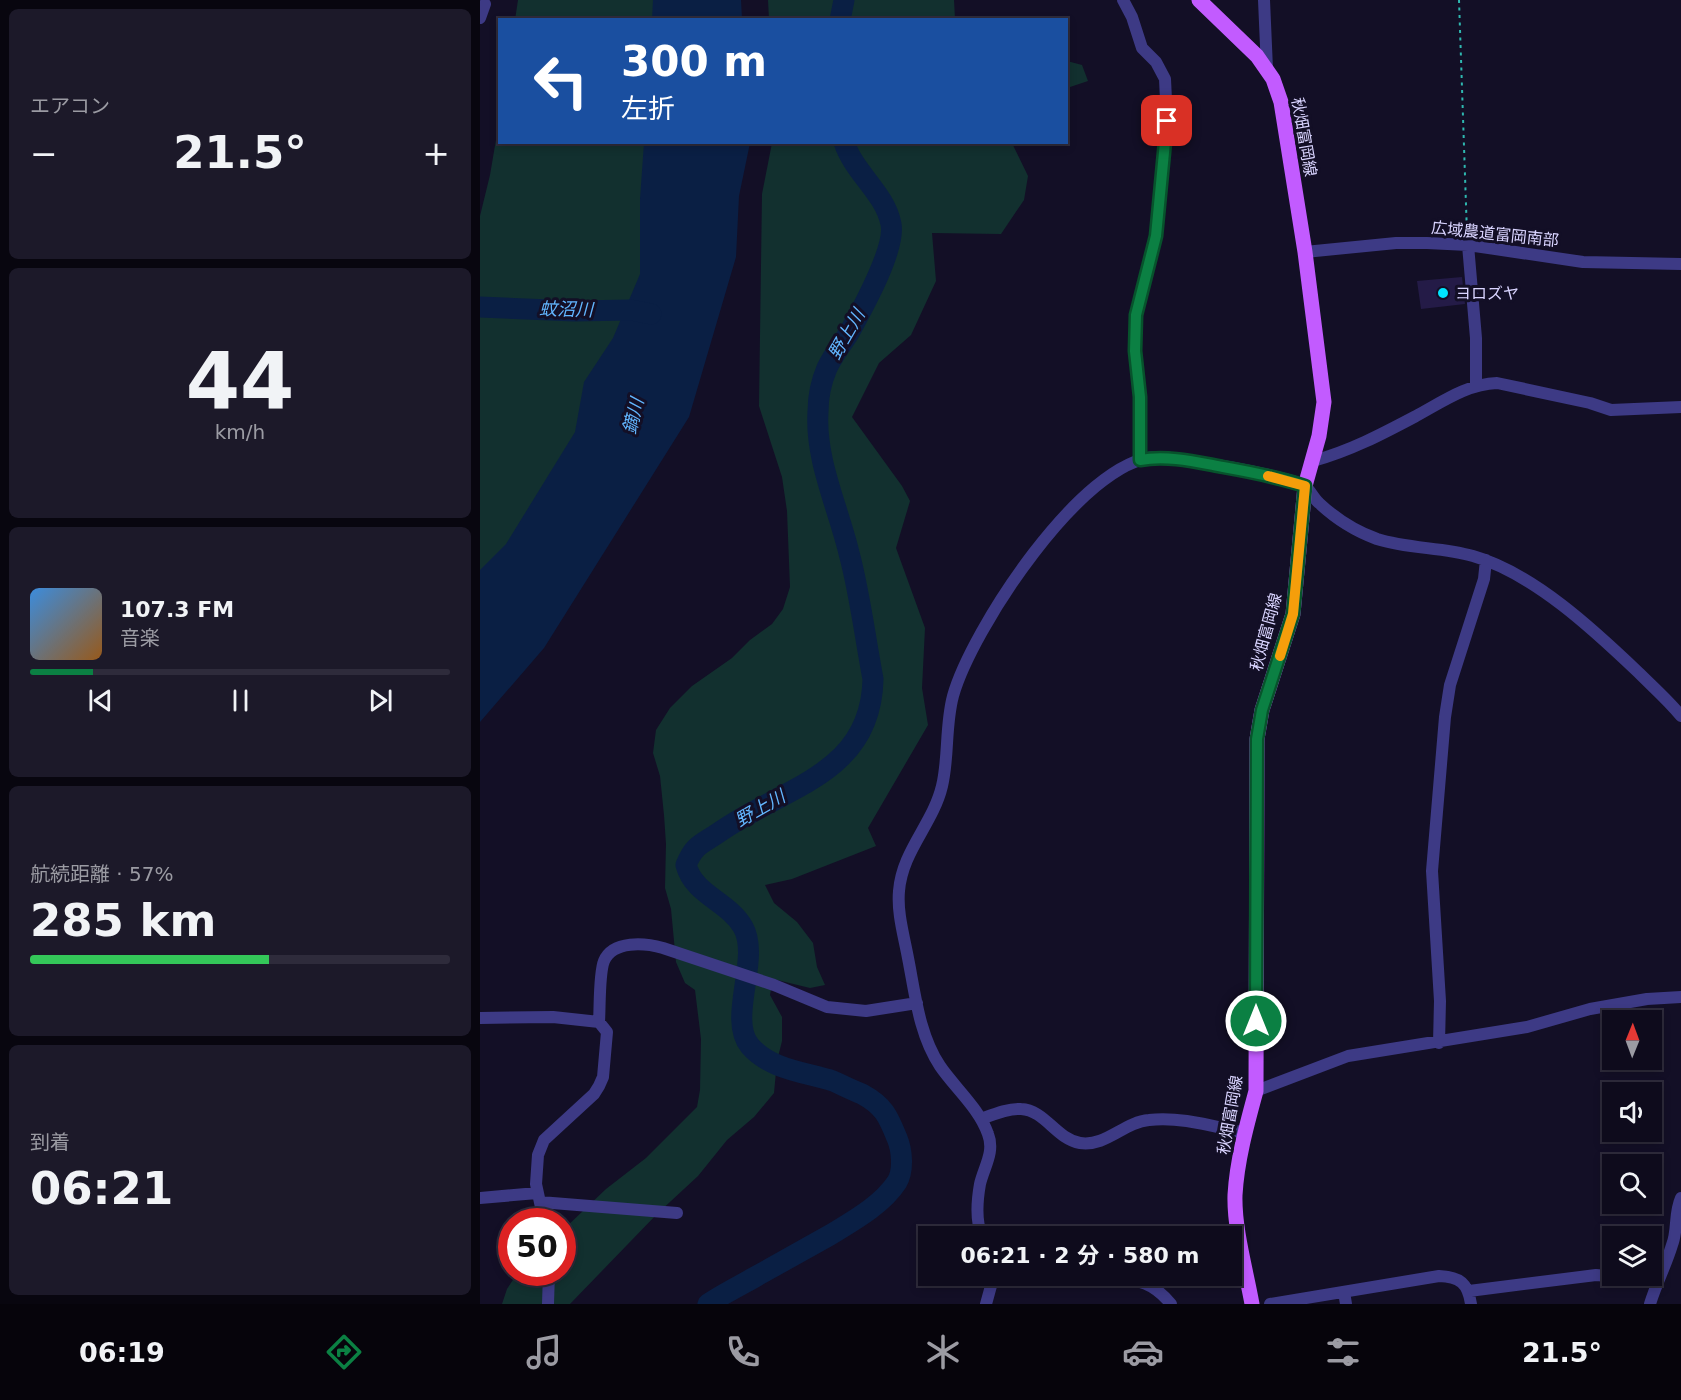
<!DOCTYPE html>
<html lang="ja">
<head>
<meta charset="utf-8">
<style>
  body { margin:0; font-family:"DejaVu Sans","Noto Sans JP",sans-serif; background:#1c1929; color:#f1f3f6; height:100vh; display:flex; flex-direction:column; font-size:22px; white-space:nowrap }
  * { box-sizing:border-box; margin:0 }
  p { font-size:20px; color:#9b9ba3 }
  .icon { flex:none; width:33px; height:33px; fill:none; stroke:currentColor; stroke-width:2; stroke-linecap:round; stroke-linejoin:round }
  .map { position:relative; flex:1; overflow:hidden }
  .sheet { display:flex; flex-direction:column; gap:9px; padding:9px; background:#08060f; width:480px }
  .sheet>* { flex:none }
  .top-card { position:absolute; left:18px; top:18px; width:570px; height:126px; border-radius:0px; box-shadow:0 3px 9px #0003,0 0 0 2px #2e2b3b; background:#1a4fa0; color:#fff; overflow:hidden }
  .needle { width:39px; rotate:1deg }
  .tools { position:absolute; left:1122px; top:1010px; display:grid; gap:12px }
  .tools a { display:grid; place-items:center; width:60px; height:60px; border-radius:0px; background:#0e0b1c; box-shadow:0 3px 9px #0003,0 0 0 2px #2e2b3b; font-size:30px }
  .speed { position:absolute; left:18px; top:1208px; display:flex; gap:12px; font-size:30px; font-weight:700; text-align:center }
  .speed>* { display:grid; place-content:center; width:78px; height:78px; border-radius:50%; background:#0e0b1c; box-shadow:0 3px 9px #0003,0 0 0 2px #2e2b3b; line-height:1 }
  .speed .limit { border:9px solid #d22; background:#fff; color:#111 }
  .pin { position:absolute; display:grid; place-items:center; width:51px; height:51px; color:#fff; margin:-26px; border-radius:12px; box-shadow:0 3px 9px #0006 }
  .me { position:absolute; width:66px; margin:-33px; rotate:0deg; stroke-linejoin:round; filter:drop-shadow(0 0 4px #0008) }
  .turn { display:flex; align-items:center; gap:21px; height:126px; padding:0 24px; font-size:27px }
  .turn .icon { width:78px; height:78px; stroke-width:2.5 }
  .turn b { display:block; font-size:42px; line-height:51px }
  .big { font-size:45px; font-weight:700; line-height:1.1 }
  .sheet .tile { flex:1; display:flex; flex-direction:column; justify-content:center; gap:9px; min-width:0; padding:0 21px; border-radius:9px; background:#1c1929 }
  .sheet .dial { align-items:center; gap:0 }
  .dial b { font-size:78px; line-height:1 }
  .song { display:flex; align-items:center; gap:18px }
  .cover { width:72px; height:72px; border-radius:9px; background:linear-gradient(135deg,hsl(210 70% 55%),hsl(30 70% 35%)) }
  .played { height:6px; border-radius:3px; background:linear-gradient(90deg,#0b8043 15%,#2e2b3b 15%) }
  .keys { display:flex; justify-content:space-around; direction:ltr }
  .heat { display:flex; justify-content:space-between; align-items:center; font-size:33px; direction:ltr }
  .charge { height:9px; border-radius:4px; background:linear-gradient(90deg,#34c759 57%,#2e2b3b 0) }
  .trip { position:absolute; left:438px; top:1226px; width:324px; height:60px; border-radius:0px; background:#0e0b1c; box-shadow:0 3px 9px #0003,0 0 0 2px #2e2b3b; font-weight:700; line-height:60px; text-align:center }
  .menu { display:flex; height:96px; justify-content:space-around; align-items:center; background:#06040b; color:#9b9ba3 }
  .menu .icon { width:42px; height:42px }
  .menu .current { color:#0b8043 }
  .menu b { font-size:27px; color:#f1f3f6 }
  main { display:flex; flex:1; min-height:0 }
  .map>svg:first-child { display:block }
  .green { fill:#12302f }
  .water { fill:#0a1f44 }
  .lines { fill:none; stroke-linecap:round; stroke-linejoin:round }
  .river { stroke:#0a1f44; stroke-width:21 }
  .building { fill:#241b47 }
  .path { stroke:#2fb8b0; stroke-width:2; stroke-dasharray:3 4.5; stroke-linecap:butt }
  .minor { stroke:#3d3a85; stroke-width:12 }
  .major { stroke:#c25bff; stroke-width:15 }
  .route-casing { stroke:#07532c; stroke-width:15 }
  .route { stroke:#0b8043; stroke-width:10 }
  .slow { stroke:#f59e0b; stroke-width:10 }
  .poi-dot { fill:#00e5ff; stroke:#130f26; stroke-width:2 }
  .labels { text-anchor:middle; dominant-baseline:central; stroke-width:6; stroke-linejoin:round; paint-order:stroke }
  .street-label { font-size:16px; fill:#d9d4ff; stroke:#130f26 }
  .poi-label { font-size:16px; fill:#d9d4ff; stroke:#130f26; text-anchor:start }
  .water-label { font-size:18px; font-style:italic; fill:#62b6ff; stroke:#130f26 }
</style>
</head>
<body>
<main>
<section class="sheet">
<div class="tile"><p>エアコン</p>
<div class="heat"><a>−</a><b class="big">21.5°</b><a>+</a></div>
</div>
<div class="tile dial"><b>44</b><p>km/h</p></div>
<div class="tile">
<div class="song"><i class="cover"></i><div><b>107.3 FM</b><p>音楽</p></div></div>
<div class="played"></div>
<div class="keys"><svg class="icon" aria-label="previous" viewBox="0 0 24 24"><path d="M18 5L8 12l10 7zM5 5v14"/></svg><svg class="icon" aria-label="pause" viewBox="0 0 24 24"><path d="M8 5v14M16 5v14"/></svg><svg class="icon" aria-label="next" viewBox="0 0 24 24"><path d="M6 5l10 7-10 7zM19 5v14"/></svg></div>
</div>
<div class="tile"><p>航続距離 · 57%</p><b class="big">285 km</b><div class="charge"></div></div>
<div class="tile"><p>到着</p><b class="big">06:21</b></div>
</section>
<div class="map">
<svg width="1201" height="1304" viewBox="0 0 1201 1304">
  <rect width="100%" height="100%" fill="#130f26"/>
  <path class="green" d="M 38,0 L 244,0 L 244,19 L 35,20 Z
    M 288,0 L 474,0 L 475,19 L 289,19 Z
    M 587,61 L 602,65 L 608,81 L 587,88 Z
    M 19,122 L 20,142 L 239,143 L 237,182 L 0,622 L 0,216 L 10,175 Z
    M 292,143 L 532,143 L 548,176 L 544,200 L 521,234 L 452,233 L 456,281 L 431,335 L 399,363 L 372,417 L 422,486 L 430,501 L 416,548 L 445,628 L 442,688 L 448,725 L 388,828 L 396,846 L 312,879 L 285,885 L 294,903 L 317,922 L 333,943 L 337,967 L 345,985 L 330,988 L 293,979 L 290,995 L 302,1017 L 302,1041 L 297,1061 L 294,1093 L 274,1117 L 247,1140 L 218,1176 L 177,1214 L 90,1304 L 22,1304 L 27,1289 L 38,1272 L 82,1272 L 83,1230 L 126,1189 L 166,1158 L 217,1107 L 220,1090 L 221,1039 L 215,990 L 205,983 L 196,962 L 191,909 L 185,888 L 186,844 L 184,815 L 180,776 L 173,753 L 176,730 L 190,708 L 212,686 L 252,658 L 270,640 L 292,624 L 303,609 L 310,587 L 307,511 L 302,477 L 279,406 L 282,194 Z"/>
  <path class="water" d="M 173,0 L 261,0 L 262,19 L 172,19 Z
    M 164,143 L 270,143 L 259,196 L 256,257 L 209,417 L 64,648 L 0,722 L 0,570 L 26,544 L 95,432 L 104,382 L 133,338 L 160,274 L 160,199 Z"/>
  <g class="lines">
    <path class="river" d="M 360,20 L 364,0
      M 0,307 L 94,311 L 151,310 L 171,314
      M 228,1304 C 243,1294 259,1286 275,1277 C 300,1263 325,1249 350,1235 C 373,1221 402,1205 417,1182 C 424,1170 422,1150 417,1138 C 408,1116 404,1106 382,1094 C 372,1090 362,1085 353,1081 C 325,1072 291,1070 270,1046 C 247,1019 281,958 263,927 C 248,901 214,895 206,865 C 215,843 223,844 241,831 C 306,786 391,774 393,679 C 385,637 380,594 369,553 C 358,507 335,460 338,412 C 338,396 341,382 347,368 C 353,355 362,344 369,333 C 382,309 416,249 411,224 C 405,193 374,173 364,142"/>
  </g>
  <path class="building" d="M 982,277 L 985,304 L 941,309 L 937,281 Z"/>
  <g class="lines">
    <path class="path" d="M 979,0 L 987,234"/>
    <path class="minor" d="M 643,0 L 652,17 L 662,48 L 676,62 L 685,79 L 687,121 L 676,236 L 656,315 L 655,350 L 660,397 L 660,460
      M 784,0 L 787,69
      M 0,18 L 5,4
      M 988,245 L 996,338 L 996,386
      M 825,252 L 916,243 L 947,243 L 988,245 L 1103,262 L 1201,264
      M 833,461 C 870,451 902,434 936,416 C 962,402 987,384 1017,383 L 1110,403 L 1131,410 L 1201,407
      M 0,1018 L 73,1017 L 119,1022
      M 959,1043 L 960,1001 L 952,871 L 965,717 L 970,685 L 1004,579 L 1006,560
      M 776,1091 L 868,1056 L 1047,1027 L 1110,1009 L 1167,999 L 1201,997
      M 501,1119 C 512,1115 528,1108 541,1109 C 565,1110 576,1139 600,1143 C 626,1147 644,1122 669,1120 C 700,1116 735,1127 765,1133
      M 0,1198 L 57,1193
      M 60,1202 L 197,1213
      M 64,1221 L 56,1184 L 58,1155 L 64,1140 L 114,1094 L 119,1086 L 123,1077 L 127,1032 L 119,1022 C 120,1007 119,973 124,961 C 133,940 165,943 183,948 L 294,985 L 347,1007 L 386,1011 L 437,1003
      M 502,1236 C 495,1220 497,1201 500,1184 C 504,1167 515,1152 508,1134 C 499,1108 475,1088 460,1066 C 439,1035 435,993 428,958 C 424,936 417,913 419,891 C 422,851 453,824 462,786 C 469,757 465,726 473,696 C 491,631 602,460 676,457 C 694,456 813,477 825,486 C 830,490 834,499 839,503 C 856,519 875,531 897,539 C 928,549 962,547 993,556 C 1053,573 1114,630 1159,673 C 1173,687 1188,700 1201,716
      M 618,1275 C 650,1281 668,1276 691,1304
      M 989,1291 L 1116,1275 L 1178,1280
      M 864,1292 L 866,1304
      M 68,1304 L 69,1272
      M 506,1304 L 514,1275
      M 790,1304 L 959,1276 C 980,1277 988,1283 991,1304
      M 1170,1304 C 1176,1284 1186,1265 1192,1245 C 1198,1230 1194,1213 1201,1198"/>
    <path class="major" d="M 719,0 L 777,56 L 793,79 L 801,102 L 825,252 L 844,402 L 839,436 L 825,486 L 813,614 L 782,710 L 777,739 L 776,1091 C 767,1124 757,1160 755,1195 C 754,1229 766,1270 772,1304"/>
  </g>
  <g class="lines">
    <defs>
      <path id="route" d="M 687,121 L 676,236 L 656,315 L 655,351 L 660,397 L 660,460 C 688,455 716,462 743,467 C 771,472 798,477 825,486 L 813,614 L 782,710 L 777,739 L 776,1021"/>
    </defs>
    <use href="#route" class="route-casing"/>
    <use href="#route" class="route"/>
    <path class="slow" d="M 788,476 L 825,486 L 813,614 L 800,656"/>
  </g>
  <circle class="poi-dot" cx="963" cy="293" r="6"/>
  <g class="labels">
    <g class="street-label">
      <text transform="translate(824 137) rotate(80)">秋畑富岡線</text>
      <text transform="translate(1015 234) rotate(6)">広域農道富岡南部</text>
      <text transform="translate(786 632) rotate(-75)">秋畑富岡線</text>
      <text transform="translate(750 1115) rotate(-80)">秋畑富岡線</text>
    </g>
    <g class="poi-label">
      <text x="975" y="293">ヨロズヤ</text>
    </g>
    <g class="water-label">
      <text transform="translate(86 309) rotate(1)">蚊沼川</text>
      <text transform="translate(366 334) rotate(-60)">野上川</text>
      <text transform="translate(153 416) rotate(-76)">鏑川</text>
      <text transform="translate(280 808) rotate(-30)">野上川</text>
    </g>
  </g>
</svg>
<div class="tools">
<a><svg class="needle" viewBox="-14 -14 28 28"><path d="M0-13l5 13h-10z" fill="#e53935"/><path d="M0 13l5-13h-10z" fill="#9b9ba3"/></svg></a>
<a><svg class="icon" aria-label="sound" viewBox="0 0 24 24"><path d="M4 9h4l5-4v14l-5-4H4zM17 9q2 3 0 6"/></svg></a>
<a><svg class="icon" aria-label="search" viewBox="0 0 24 24"><circle cx="10" cy="10" r="6"/><path d="M15 15l6 6"/></svg></a>
<a><svg class="icon" aria-label="layers" viewBox="0 0 24 24"><path d="M12 4l9 5-9 5-9-5zM3 14l9 5 9-5"/></svg></a>
</div>
<div class="speed"><div class="limit">50</div></div>
<div class="pin" style="left:687px;top:121px;background:#d93025"><svg class="icon" aria-label="arrive" viewBox="0 0 24 24"><path d="M6 21V4h12l-3 4 3 4H6"/></svg></div>
<svg class="me" style="left:776px;top:1021px" viewBox="-20 -20 40 40"><circle r="17" fill="#0b8043" stroke="#fff" stroke-width="3"/><path d="M0-11L8 9 0 5-8 9z" fill="#fff"/></svg>
<div class="trip">06:21 · 2 分 · 580 m</div>
<div class="top-card">
<div class="turn"><svg class="icon" aria-label="left" viewBox="0 0 24 24"><path d="M17 20v-9H6M10 6l-5 5 5 5"/></svg><div><b>300 m</b>左折</div></div>
</div>
</div>
</main>
<nav class="menu">
<b>06:19</b>
<svg class="icon current" aria-label="directions" viewBox="0 0 24 24"><path d="M12 3l9 9-9 9-9-9zM9 14v-3h6M13 9l2 2-2 2"/></svg>
<svg class="icon" aria-label="music" viewBox="0 0 24 24"><path d="M9 18V5l10-2v13"/><circle cx="6" cy="18" r="3"/><circle cx="16" cy="16" r="3"/></svg>
<svg class="icon" aria-label="phone" viewBox="0 0 24 24"><path d="M5 4h4l2 5-3 2q2 4 5 5l2-3 5 2v4C11 20 4 13 5 4z"/></svg>
<svg class="icon" aria-label="climate" viewBox="0 0 24 24"><path d="M12 3v18M4 7l16 10M4 17L20 7"/></svg>
<svg class="icon" aria-label="car" viewBox="0 0 24 24"><path d="M5 17H2v-5l4-1 3-4h7l3 4 3 1v5h-3M9 17h6M6 11h13"/><circle cx="7" cy="17" r="2"/><circle cx="17" cy="17" r="2"/></svg>
<svg class="icon" aria-label="filters" viewBox="0 0 24 24"><path d="M4 7h16M4 17h16"/><circle cx="9" cy="7" r="2"/><circle cx="15" cy="17" r="2"/></svg>
<b>21.5°</b>
</nav>
</body>
</html>
